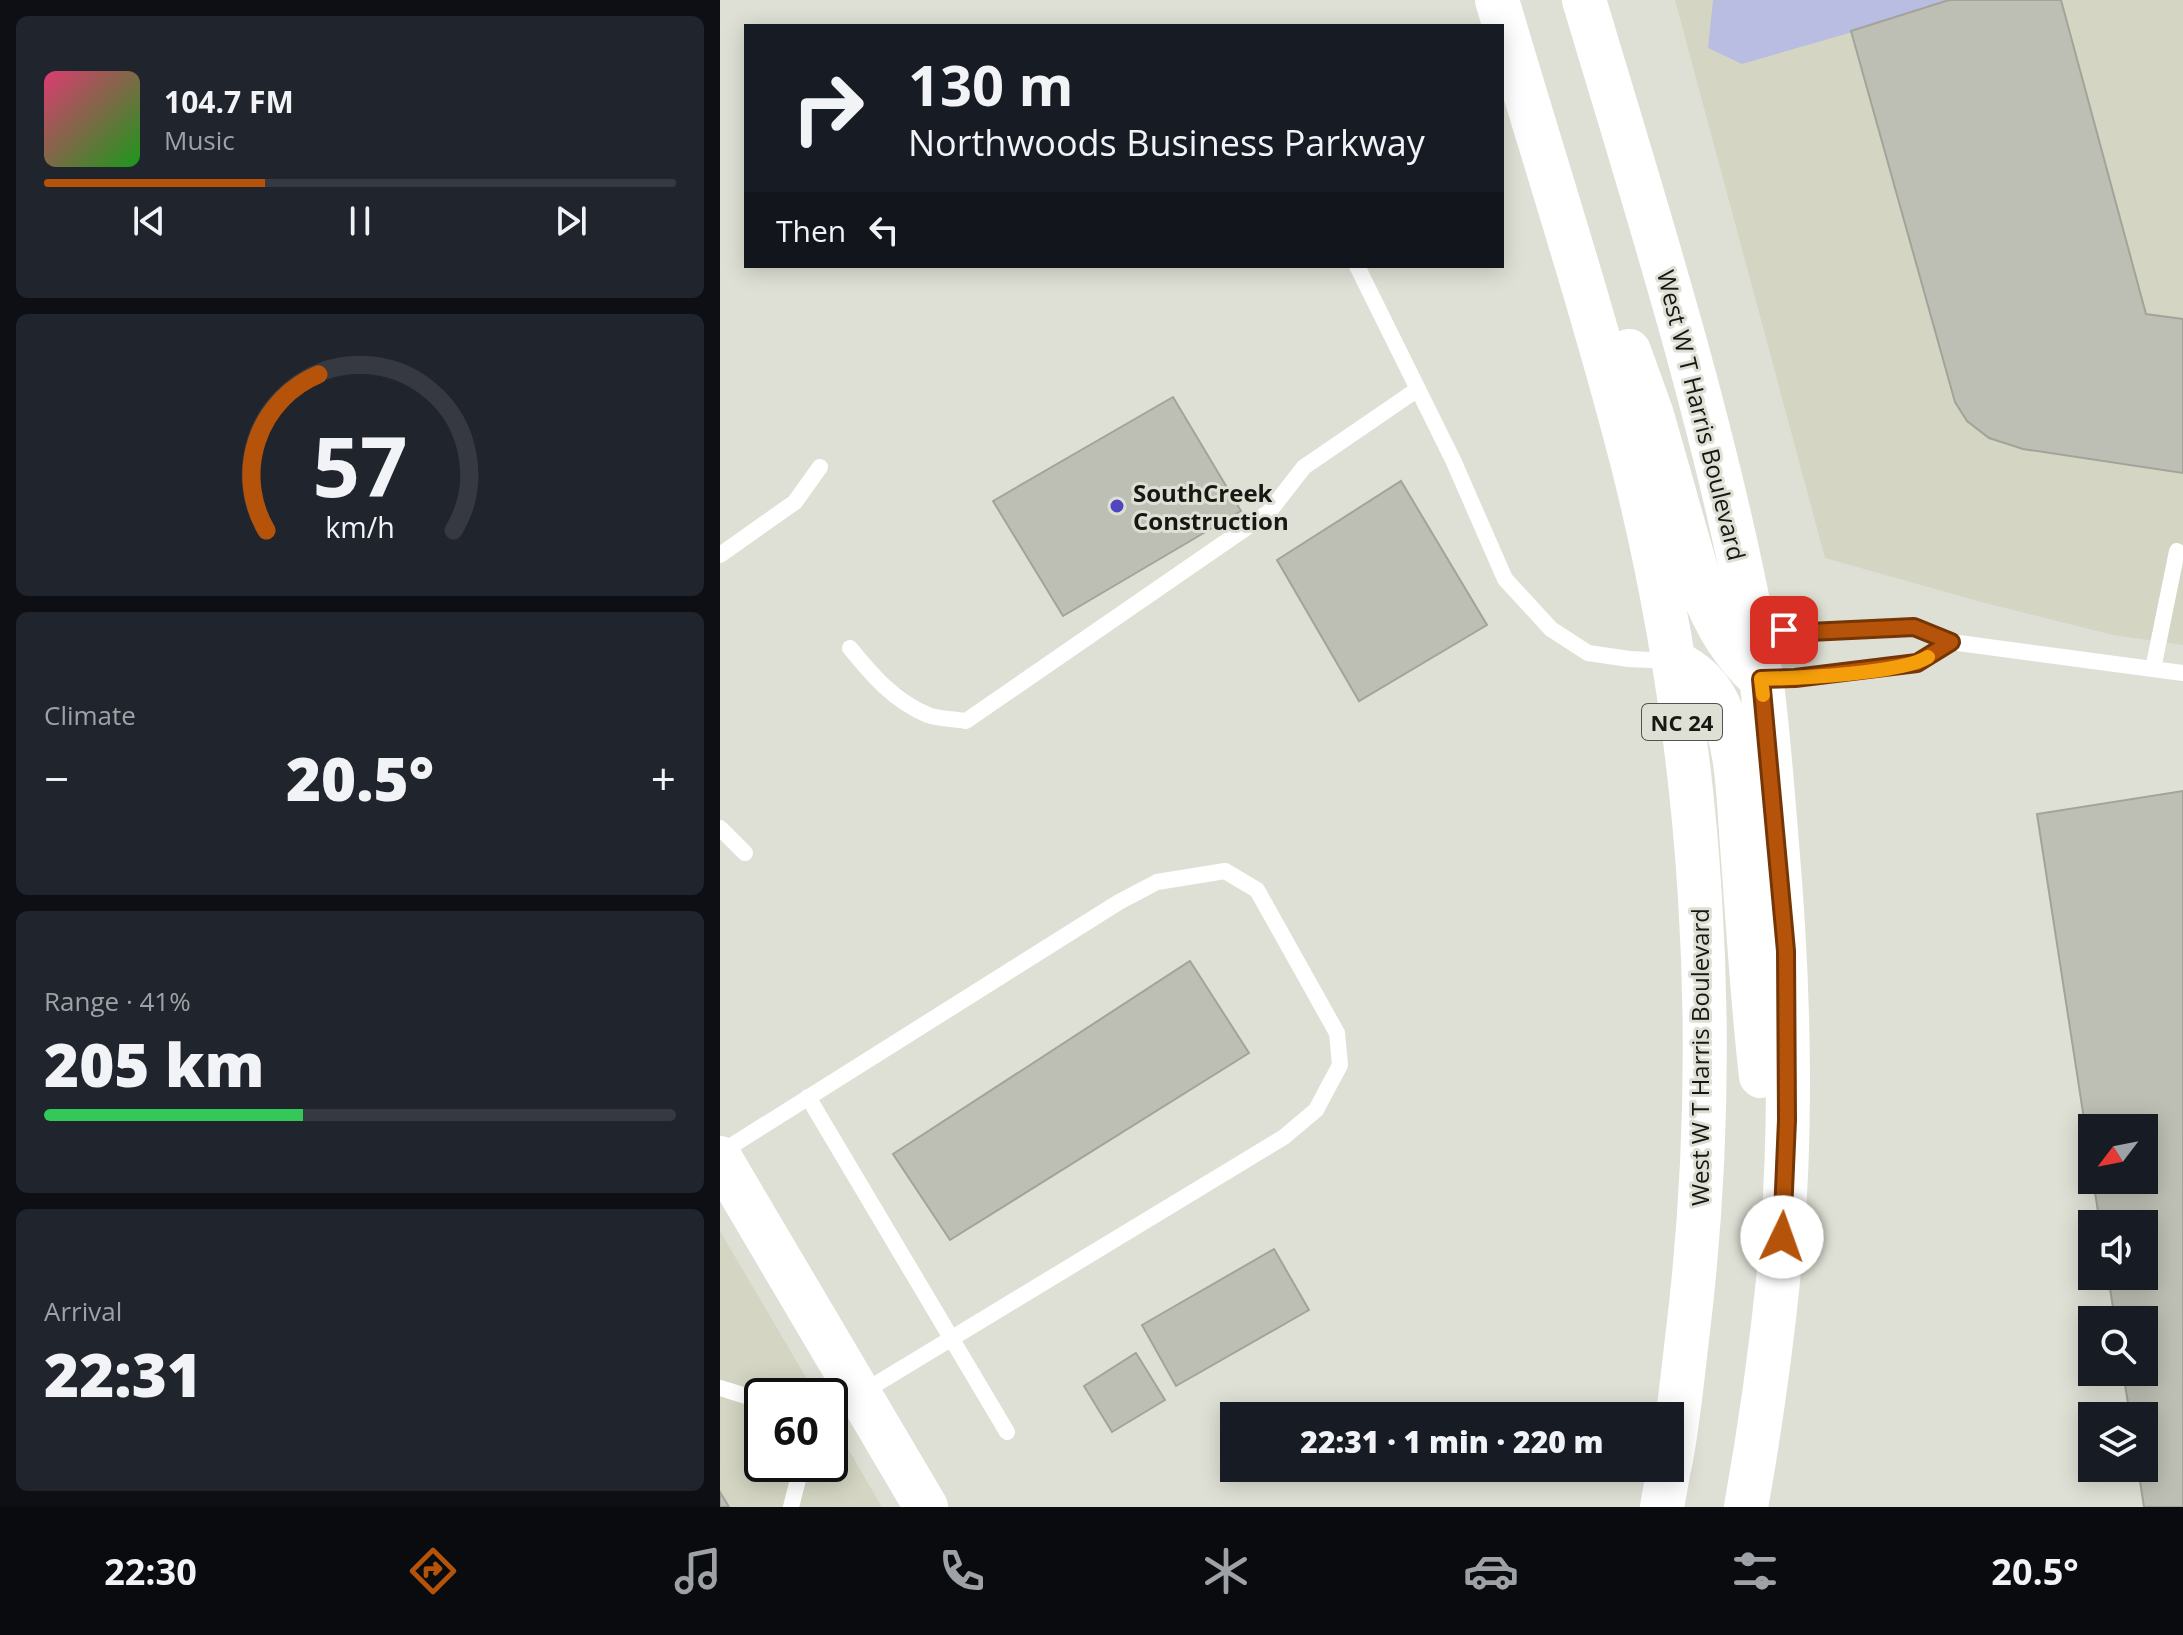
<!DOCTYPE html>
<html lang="en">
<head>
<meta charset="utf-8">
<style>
  body { margin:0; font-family:"Open Sans",sans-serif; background:#20242c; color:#f1f3f6; height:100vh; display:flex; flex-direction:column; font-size:30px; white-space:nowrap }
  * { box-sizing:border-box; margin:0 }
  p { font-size:26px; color:#9ea1a6 }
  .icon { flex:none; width:44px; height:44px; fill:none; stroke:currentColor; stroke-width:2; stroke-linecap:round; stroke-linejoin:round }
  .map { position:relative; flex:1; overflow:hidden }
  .panel { display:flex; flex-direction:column; gap:16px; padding:16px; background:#0d0f14; width:720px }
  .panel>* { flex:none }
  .banner { position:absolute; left:24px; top:24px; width:760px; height:244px; border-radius:0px; box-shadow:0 4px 20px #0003; background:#171b24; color:#f1f3f6; overflow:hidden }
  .needle { width:52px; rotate:238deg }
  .controls { position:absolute; left:1358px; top:1114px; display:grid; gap:16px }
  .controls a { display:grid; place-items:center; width:80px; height:80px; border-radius:0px; background:#171b24; box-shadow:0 4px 20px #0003; font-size:40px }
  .speed { position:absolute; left:24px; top:1378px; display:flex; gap:16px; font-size:40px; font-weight:700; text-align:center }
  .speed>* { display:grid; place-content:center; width:104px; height:104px; border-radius:50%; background:#171b24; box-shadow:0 4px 20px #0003; line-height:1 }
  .speed .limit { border:4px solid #111; border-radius:12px; background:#fff; color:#111 }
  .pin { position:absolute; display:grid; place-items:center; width:68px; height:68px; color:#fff; margin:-34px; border-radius:16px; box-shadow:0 4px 12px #0006 }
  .me { position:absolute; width:88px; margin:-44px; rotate:3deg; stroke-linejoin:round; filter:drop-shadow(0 0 6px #0008) }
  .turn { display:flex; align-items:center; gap:28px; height:168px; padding:0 32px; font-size:36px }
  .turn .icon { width:104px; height:104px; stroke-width:2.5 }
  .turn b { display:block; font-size:56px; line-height:68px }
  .then { display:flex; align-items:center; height:76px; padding:0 32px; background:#0003; gap:16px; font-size:30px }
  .big { font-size:60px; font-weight:800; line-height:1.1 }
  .panel .card { flex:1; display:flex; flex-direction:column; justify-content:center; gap:12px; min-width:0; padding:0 28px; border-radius:12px; background:#20242c }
  .panel .dial { align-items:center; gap:0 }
  .dial svg { height:208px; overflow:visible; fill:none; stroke:#363941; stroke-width:7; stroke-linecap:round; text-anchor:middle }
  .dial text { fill:#f1f3f6; stroke:none }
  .song { display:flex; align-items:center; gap:24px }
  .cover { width:96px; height:96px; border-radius:12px; background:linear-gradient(135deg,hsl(340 70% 55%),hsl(120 70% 35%)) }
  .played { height:8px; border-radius:4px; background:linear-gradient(90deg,#b45309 35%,#363941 35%) }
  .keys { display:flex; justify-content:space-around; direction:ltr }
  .heat { display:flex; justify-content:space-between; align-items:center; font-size:44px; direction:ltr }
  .charge { height:12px; border-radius:6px; background:linear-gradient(90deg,#34c759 41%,#363941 0) }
  .trip { position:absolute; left:500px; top:1402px; width:464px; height:80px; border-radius:0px; background:#171b24; box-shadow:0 4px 20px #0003; font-weight:800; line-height:80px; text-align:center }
  .tabs { display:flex; height:128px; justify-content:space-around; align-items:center; background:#090b0e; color:#9ea1a6 }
  .tabs .icon { width:56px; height:56px }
  .tabs .on { color:#b45309 }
  .tabs b { font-size:36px; color:#f1f3f6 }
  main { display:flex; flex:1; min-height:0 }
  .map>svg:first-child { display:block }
  .built { fill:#d4d6c3 }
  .green { fill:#b9bde1 }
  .building { fill:#bebfb4; stroke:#a3a499; stroke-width:2 }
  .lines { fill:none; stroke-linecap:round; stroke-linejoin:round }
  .service { stroke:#fff; stroke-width:16 }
  .secondary { stroke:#fff; stroke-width:44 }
  .primary { stroke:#fff; stroke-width:44 }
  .route-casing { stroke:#753606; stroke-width:20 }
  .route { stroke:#b45309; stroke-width:14 }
  .slow { stroke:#f59e0b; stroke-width:14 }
  .poi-dot { fill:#5047be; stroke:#dfe0d5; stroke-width:3 }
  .labels { text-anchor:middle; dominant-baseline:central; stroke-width:6; stroke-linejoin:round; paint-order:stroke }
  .shield { fill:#dfe0d5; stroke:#53534d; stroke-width:2 }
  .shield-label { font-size:22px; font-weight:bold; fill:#171713 }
  .street-label { font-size:24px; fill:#171713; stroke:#dfe0d5 }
  .poi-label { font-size:24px; font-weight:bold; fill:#171713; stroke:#dfe0d5; text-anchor:start }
</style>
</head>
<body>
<main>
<section class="panel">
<div class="card">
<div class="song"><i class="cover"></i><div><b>104.7 FM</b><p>Music</p></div></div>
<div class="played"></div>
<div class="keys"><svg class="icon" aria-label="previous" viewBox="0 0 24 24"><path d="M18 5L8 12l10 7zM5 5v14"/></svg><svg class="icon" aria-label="pause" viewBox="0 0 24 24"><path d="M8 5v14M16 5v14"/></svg><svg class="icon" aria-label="next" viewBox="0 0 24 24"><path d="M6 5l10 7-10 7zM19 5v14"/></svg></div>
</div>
<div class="card dial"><svg viewBox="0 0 100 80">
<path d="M14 69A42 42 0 1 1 86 69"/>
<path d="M14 69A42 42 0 0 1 34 9" stroke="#b45309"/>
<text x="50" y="56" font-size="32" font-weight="700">57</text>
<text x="50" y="72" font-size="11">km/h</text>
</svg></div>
<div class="card"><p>Climate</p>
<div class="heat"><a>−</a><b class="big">20.5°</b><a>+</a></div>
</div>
<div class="card"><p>Range · 41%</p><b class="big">205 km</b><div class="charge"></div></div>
<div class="card"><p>Arrival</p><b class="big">22:31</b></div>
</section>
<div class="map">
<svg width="1463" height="1507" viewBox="0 0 1463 1507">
  <rect width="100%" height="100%" fill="#dfe0d5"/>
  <path class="built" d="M 955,0 L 1463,0 L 1463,645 L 1393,635 L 1261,602 L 1105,558 Z
    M 0,1231 L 97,1396 L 42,1396 L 42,1464 L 110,1464 L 110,1418 L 162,1507 L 0,1507 Z"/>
  <path class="green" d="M 993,0 L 1244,0 L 1022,64 L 988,48 Z"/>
  <path class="building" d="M 1229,0 L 1341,0 L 1426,314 L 1463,319 L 1463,473 L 1303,449 L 1269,438 L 1247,421 L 1235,402 L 1131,31 Z
    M 453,397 L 521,511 L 343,616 L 273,501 Z
    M 681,481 L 767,625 L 639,701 L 557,560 Z
    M 1463,791 L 1463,1507 L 1424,1507 L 1418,1468 L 1424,1468 L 1424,1416 L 1410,1416 L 1403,1372 L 1424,1372 L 1424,1320 L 1395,1320 L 1388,1276 L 1424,1276 L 1424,1224 L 1380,1224 L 1373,1180 L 1424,1180 L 1424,1128 L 1372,1128 L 1372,1171 L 1317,814 Z
    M 470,961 L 529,1053 L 230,1240 L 173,1154 Z
    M 554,1249 L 589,1310 L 456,1386 L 422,1325 Z
    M 416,1353 L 445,1400 L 392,1432 L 364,1386 Z
    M 0,1492 L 9,1507 L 0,1507 Z"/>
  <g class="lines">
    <path class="service" d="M 637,266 L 733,460 L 785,579 L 831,629 L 868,653 L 909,659 L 952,661
      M 0,555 L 75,502 L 100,467
      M 1036,620 L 1064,630 L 1089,632 L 1194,627 L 1231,642 L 1463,673
      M 130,648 C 152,675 174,701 208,715 C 220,719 234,719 246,721 L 549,512 L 584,467 L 698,389
      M 1433,669 L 1457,551
      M 1043,679 L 1075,678 L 1197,663 L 1231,642
      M 0,828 L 25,853
      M 88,1097 L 287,1432
      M 0,1153 L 399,902 L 437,882 L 505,871 L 537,890 L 617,1033 L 620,1065 L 596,1110 L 564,1137 L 110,1412
      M 0,1388 L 42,1401
      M 71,1507 L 82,1464"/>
    <path class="secondary" d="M 0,1158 L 206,1507"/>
    <path class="primary" d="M 777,0 C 822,153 872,306 912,461 C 984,745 1003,1048 967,1339 C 962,1381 958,1424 950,1465
      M 864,0 C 925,204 990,408 1031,617 C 1045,688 1050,760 1056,832 C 1068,967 1073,1104 1062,1240 C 1054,1329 1042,1418 1026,1507
      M 909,351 L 932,415 L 981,587 C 995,623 1012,653 1041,679
      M 954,661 C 973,672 987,682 997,702 C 1019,744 1018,798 1022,845 C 1028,922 1032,999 1041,1076
      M 942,1507 L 949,1468"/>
  </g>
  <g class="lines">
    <defs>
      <path id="route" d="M 1062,1237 L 1067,1120 L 1066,951 L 1041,679 L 1075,678 L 1197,663 L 1231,642 L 1194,627 L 1089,632 L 1064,630"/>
    </defs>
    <use href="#route" class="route-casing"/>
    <use href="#route" class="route"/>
    <path class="slow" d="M 1043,695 L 1041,679 C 1077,678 1180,674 1208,657"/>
  </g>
  <circle class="poi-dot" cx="397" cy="506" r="8"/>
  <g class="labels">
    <rect class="shield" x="922" y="704" width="80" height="36" rx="6"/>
    <g class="shield-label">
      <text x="962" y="722">NC 24</text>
    </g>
    <g class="street-label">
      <text transform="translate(982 415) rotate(76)">West W T Harris Boulevard</text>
      <text transform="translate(979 1057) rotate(-90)">West W T Harris Boulevard</text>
    </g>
    <g class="poi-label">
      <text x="413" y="492">SouthCreek<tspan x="413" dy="28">Construction</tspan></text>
    </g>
  </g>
</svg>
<div class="controls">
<a><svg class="needle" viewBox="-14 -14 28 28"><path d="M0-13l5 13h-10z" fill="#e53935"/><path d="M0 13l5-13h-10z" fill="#9ea1a6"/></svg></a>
<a><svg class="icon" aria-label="sound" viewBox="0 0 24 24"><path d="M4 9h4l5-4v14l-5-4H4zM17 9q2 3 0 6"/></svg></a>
<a><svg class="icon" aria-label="search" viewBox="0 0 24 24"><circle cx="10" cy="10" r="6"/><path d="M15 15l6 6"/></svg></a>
<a><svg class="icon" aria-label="layers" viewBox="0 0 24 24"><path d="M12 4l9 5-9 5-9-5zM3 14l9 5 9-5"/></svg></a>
</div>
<div class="speed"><div class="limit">60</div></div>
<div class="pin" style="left:1064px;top:630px;background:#d93025"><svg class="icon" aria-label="arrive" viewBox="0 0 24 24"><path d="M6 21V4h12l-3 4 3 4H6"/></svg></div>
<svg class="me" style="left:1062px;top:1237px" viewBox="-20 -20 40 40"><circle r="19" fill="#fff"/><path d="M0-13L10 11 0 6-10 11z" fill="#b45309"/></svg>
<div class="trip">22:31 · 1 min · 220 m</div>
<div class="banner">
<div class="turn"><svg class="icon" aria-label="right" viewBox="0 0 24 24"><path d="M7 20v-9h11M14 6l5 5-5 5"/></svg><div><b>130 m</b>Northwoods Business Parkway</div></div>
<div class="then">Then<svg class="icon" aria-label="left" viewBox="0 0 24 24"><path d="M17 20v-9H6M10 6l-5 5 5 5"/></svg></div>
</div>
</div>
</main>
<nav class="tabs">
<b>22:30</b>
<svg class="icon on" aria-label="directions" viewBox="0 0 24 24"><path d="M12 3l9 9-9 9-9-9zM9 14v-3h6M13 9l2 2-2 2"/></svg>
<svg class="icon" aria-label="music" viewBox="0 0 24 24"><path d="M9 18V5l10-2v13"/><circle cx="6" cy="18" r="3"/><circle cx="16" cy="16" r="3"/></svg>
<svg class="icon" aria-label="phone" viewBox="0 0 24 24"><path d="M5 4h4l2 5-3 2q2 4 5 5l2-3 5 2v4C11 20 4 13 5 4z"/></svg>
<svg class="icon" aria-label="climate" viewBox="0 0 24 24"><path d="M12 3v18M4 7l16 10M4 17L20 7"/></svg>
<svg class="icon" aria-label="car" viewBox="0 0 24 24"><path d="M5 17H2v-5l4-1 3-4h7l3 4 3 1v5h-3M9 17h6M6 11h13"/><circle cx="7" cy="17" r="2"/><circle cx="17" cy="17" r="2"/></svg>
<svg class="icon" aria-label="filters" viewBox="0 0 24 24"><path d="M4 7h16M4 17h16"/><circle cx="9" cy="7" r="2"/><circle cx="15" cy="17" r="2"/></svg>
<b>20.5°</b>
</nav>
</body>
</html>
